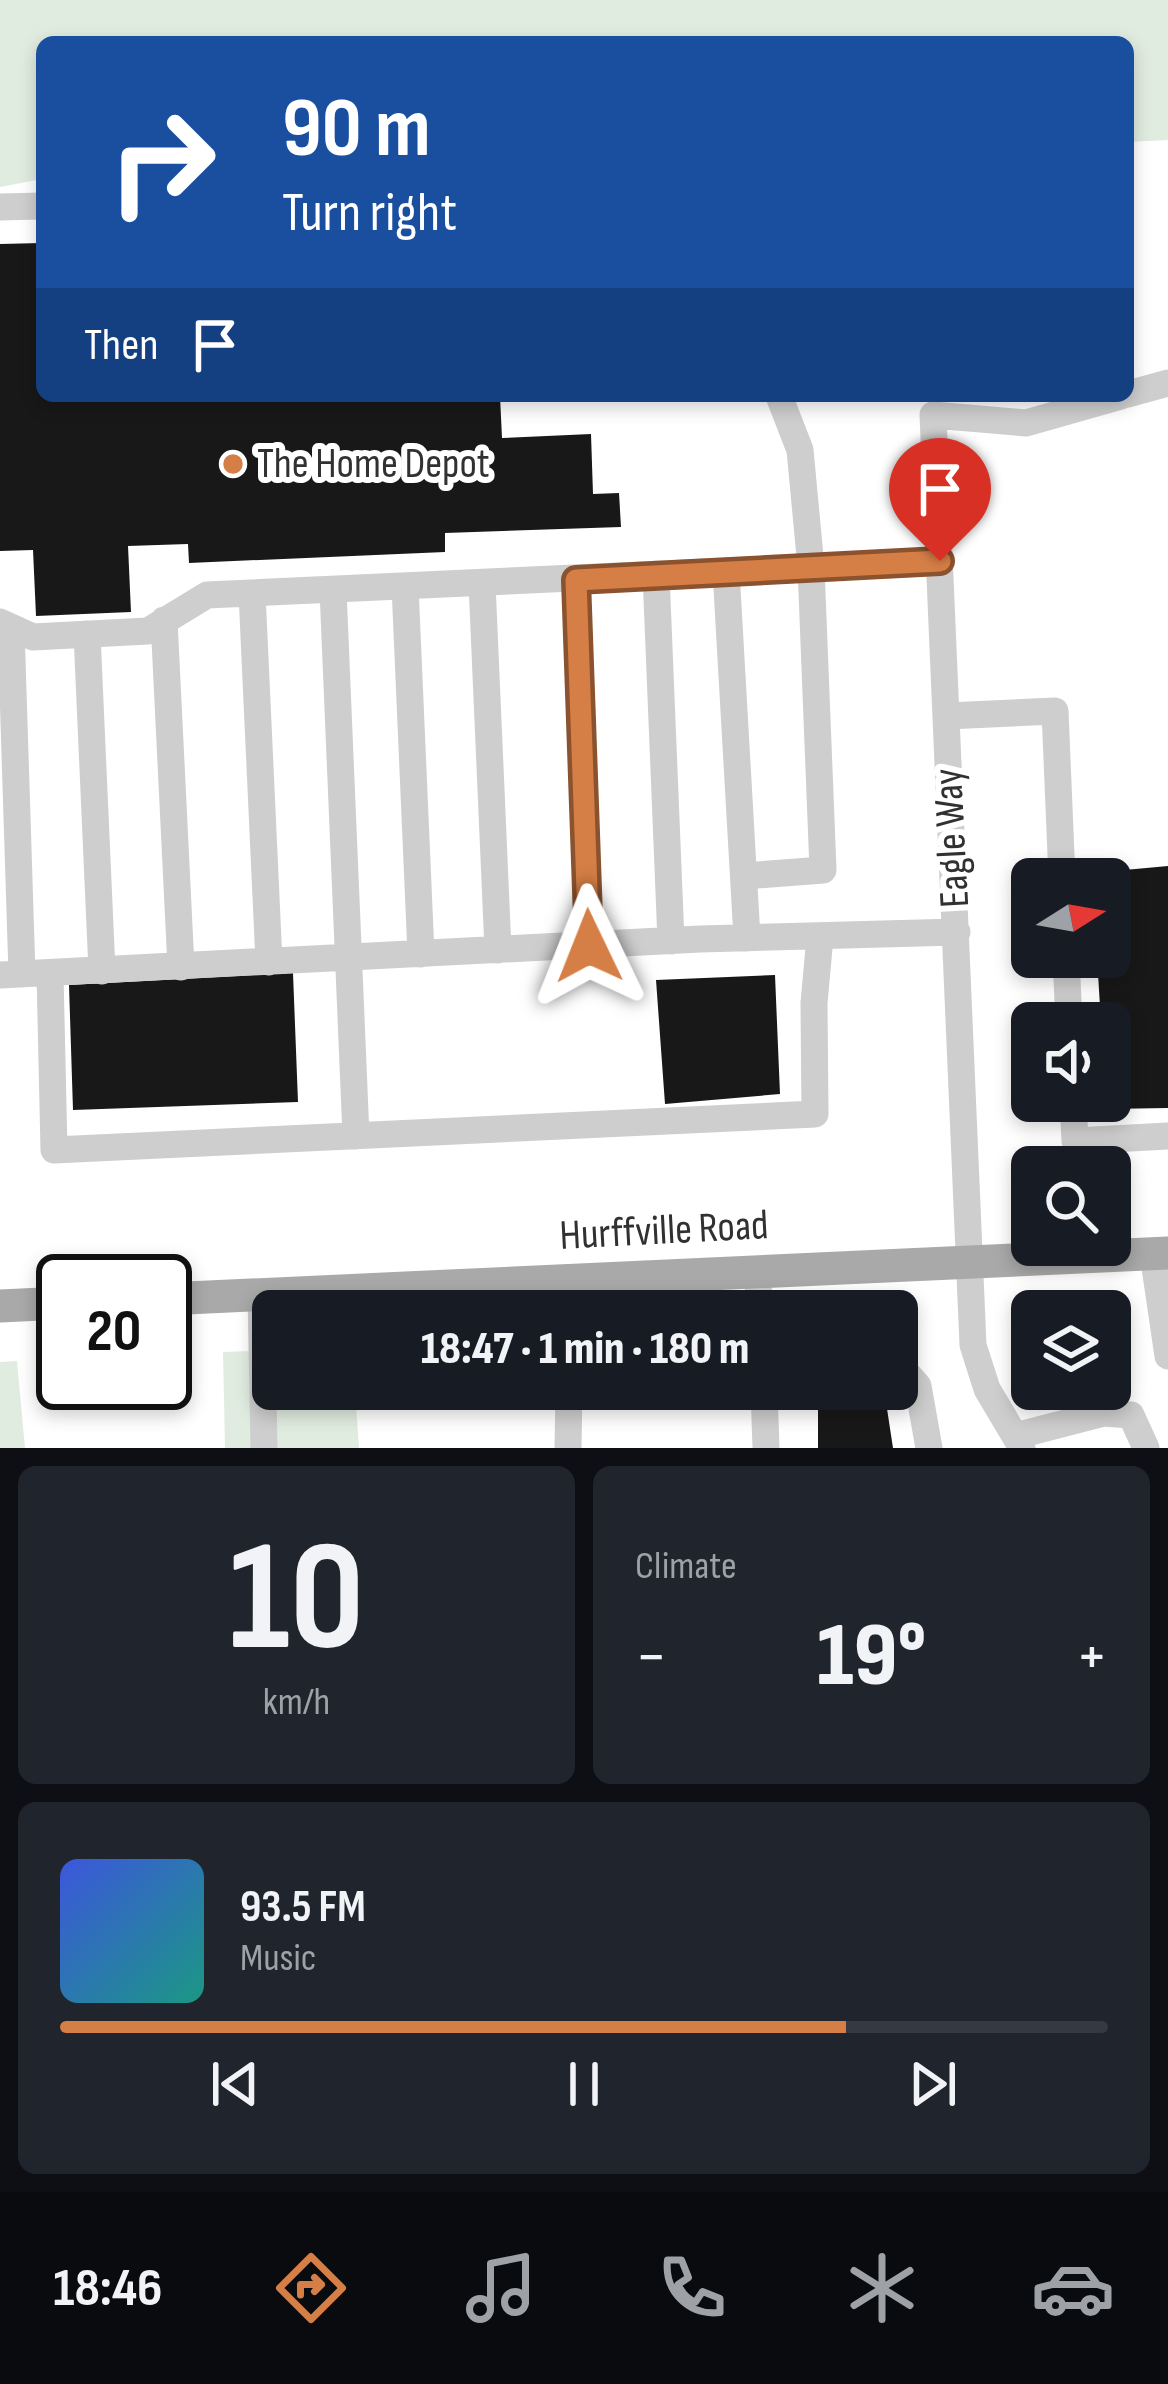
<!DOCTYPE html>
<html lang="en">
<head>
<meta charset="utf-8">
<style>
  body { margin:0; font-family:"Sofia Sans Condensed",sans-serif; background:#20242c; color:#f1f3f6; height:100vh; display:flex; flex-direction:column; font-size:45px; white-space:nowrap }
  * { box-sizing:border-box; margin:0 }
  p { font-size:39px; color:#9ea1a6 }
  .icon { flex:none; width:66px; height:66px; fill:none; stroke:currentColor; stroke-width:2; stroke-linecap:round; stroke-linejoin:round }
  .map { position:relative; height:1448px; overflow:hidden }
  .drawer { display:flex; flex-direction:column; gap:18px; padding:18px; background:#0d0f14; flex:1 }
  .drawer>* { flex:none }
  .banner { position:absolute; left:36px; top:36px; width:1098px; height:366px; border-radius:18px; box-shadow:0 6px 18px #0003; background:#1a4fa0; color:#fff; overflow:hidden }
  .needle { width:78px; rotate:79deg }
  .buttons { position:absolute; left:1011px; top:858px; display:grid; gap:24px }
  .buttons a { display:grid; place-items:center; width:120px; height:120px; border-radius:18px; background:#171b24; box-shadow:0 6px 18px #0003; font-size:60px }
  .speed { position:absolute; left:36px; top:1254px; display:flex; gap:24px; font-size:60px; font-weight:700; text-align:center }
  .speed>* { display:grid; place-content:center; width:156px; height:156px; border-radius:50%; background:#171b24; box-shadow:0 6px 18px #0003; line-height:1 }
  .speed .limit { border:6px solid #111; border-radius:18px; background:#fff; color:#111 }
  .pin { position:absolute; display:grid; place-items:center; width:102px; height:102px; color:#fff; margin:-123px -51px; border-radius:50% 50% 50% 0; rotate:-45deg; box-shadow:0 0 12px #0007 }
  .pin .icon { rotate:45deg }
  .me { position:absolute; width:132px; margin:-66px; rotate:358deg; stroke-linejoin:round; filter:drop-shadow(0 0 9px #0008) }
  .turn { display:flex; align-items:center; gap:42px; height:252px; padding:0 48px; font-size:54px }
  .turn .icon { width:156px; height:156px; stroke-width:2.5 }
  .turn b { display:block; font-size:84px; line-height:102px }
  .then { display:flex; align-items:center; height:114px; padding:0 48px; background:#0003; gap:24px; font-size:45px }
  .big { font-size:90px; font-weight:800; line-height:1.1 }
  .drawer .card { flex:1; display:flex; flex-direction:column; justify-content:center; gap:18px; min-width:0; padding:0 42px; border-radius:18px; background:#20242c }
  .drawer .dial { align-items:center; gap:0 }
  .dial b { font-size:156px; line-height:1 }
  .song { display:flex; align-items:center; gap:36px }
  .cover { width:144px; height:144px; border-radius:18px; background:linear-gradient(135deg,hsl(230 70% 55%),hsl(170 70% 35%)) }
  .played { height:12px; border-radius:6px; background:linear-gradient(90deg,#d57e46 75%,#363941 75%) }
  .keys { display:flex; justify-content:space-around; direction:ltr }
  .heat { display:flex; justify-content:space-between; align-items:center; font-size:66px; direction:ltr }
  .drawer .tiles { flex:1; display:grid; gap:18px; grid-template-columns:1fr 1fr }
  .card:last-child { grid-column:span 2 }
  .trip { position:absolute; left:252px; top:1290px; width:666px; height:120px; border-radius:18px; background:#171b24; box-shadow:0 6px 18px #0003; font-weight:800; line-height:120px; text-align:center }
  .tab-bar { display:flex; height:192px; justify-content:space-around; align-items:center; background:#090b0e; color:#9ea1a6 }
  .tab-bar .icon { width:84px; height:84px }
  .tab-bar .on { color:#d57e46 }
  .tab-bar b { font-size:54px; color:#f1f3f6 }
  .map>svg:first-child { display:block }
  .green { fill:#e1ece0 }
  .building { fill:#181818 }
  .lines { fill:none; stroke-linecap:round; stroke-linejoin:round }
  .minor { stroke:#cecece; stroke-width:27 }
  .major { stroke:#a9a9a9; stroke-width:33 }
  .route-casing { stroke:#8a522e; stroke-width:30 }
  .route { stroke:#d57e46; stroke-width:21 }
  .poi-dot { fill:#d57e46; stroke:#fff; stroke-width:4.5 }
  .labels { text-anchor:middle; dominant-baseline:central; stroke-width:12; stroke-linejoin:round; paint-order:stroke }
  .poi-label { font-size:42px; fill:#313131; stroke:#fff; text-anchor:start }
  .street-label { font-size:42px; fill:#313131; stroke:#fff }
</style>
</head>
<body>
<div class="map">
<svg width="1168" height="1448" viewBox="0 0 1168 1448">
  <rect width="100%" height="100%" fill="#fff"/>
  <path class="green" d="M 0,0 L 1168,0 L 1168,140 L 1128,142 L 1128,42 L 42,42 L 42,179 L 0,187 Z
    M 273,1350 L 273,1389 L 355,1389 L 359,1448 L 225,1448 L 223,1352 Z
    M 17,1361 L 25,1448 L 0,1448 L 0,1362 Z"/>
  <path class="building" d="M 42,243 L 42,396 L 500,396 L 502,438 L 591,434 L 593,494 L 619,493 L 621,527 L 445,533 L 445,552 L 189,563 L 188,544 L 128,546 L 131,612 L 36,616 L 33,550 L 0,551 L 0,244 Z
    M 1168,866 L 1168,1108 L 1106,1109 L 1110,1023 L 1101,1023 L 1097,957 L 1110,957 L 1110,879 L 1093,879 L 1092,873 Z
    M 293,973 L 298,1102 L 73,1110 L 69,985 Z
    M 775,975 L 780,1094 L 665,1104 L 656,980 Z
    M 818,1389 L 884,1389 L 893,1448 L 818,1448 Z"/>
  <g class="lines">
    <path class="minor" d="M 0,207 L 42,206
      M 1128,394 L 1168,383
      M 726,571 L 747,938
      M 656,574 L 671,941
      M 576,580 L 589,946
      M 482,583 L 498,950
      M 405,586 L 421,954
      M 333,590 L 356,1136
      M 252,593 L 269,962
      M 164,620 L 181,967
      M 0,622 L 33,637 L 148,631 L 207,595 L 940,561
      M 11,628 L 22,974
      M 87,634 L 102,971
      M 947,716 L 1055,711 L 1062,879
      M 744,876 L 823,870 L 811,567 L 800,450 L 779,396
      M 1066,957 L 1069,1023
      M 50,974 L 54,1150 L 815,1114 L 814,1003 L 820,937
      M 0,975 L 700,939 L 957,932
      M 1073,1101 L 1075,1141 L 1168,1136
      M 1153,1254 L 1168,1356
      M 757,1272 L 760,1311
      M 261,1295 L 264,1448
      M 569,1311 L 569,1281
      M 897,1362 L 918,1386 L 929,1448
      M 764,1389 L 766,1448
      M 1019,1435 L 1104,1413 L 1131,1415 L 1146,1448
      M 568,1448 L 569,1389
      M 1022,1448 L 987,1389 L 973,1345 L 933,415 L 1026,423 L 1121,396"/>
    <path class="major" d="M 165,1299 L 1168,1253
      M 0,1306 L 63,1303"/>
  </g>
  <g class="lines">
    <defs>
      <path id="route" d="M 589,946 L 576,580 L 940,561"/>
    </defs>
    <use href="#route" class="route-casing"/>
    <use href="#route" class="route"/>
  </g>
  <circle class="poi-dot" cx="233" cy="464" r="12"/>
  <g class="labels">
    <g class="poi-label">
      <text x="257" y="464">The Home Depot</text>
    </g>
    <g class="street-label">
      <text transform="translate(952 838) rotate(-93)">Eagle Way</text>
      <text transform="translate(664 1231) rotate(-3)">Hurffville Road</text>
    </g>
  </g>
</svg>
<div class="buttons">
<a><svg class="needle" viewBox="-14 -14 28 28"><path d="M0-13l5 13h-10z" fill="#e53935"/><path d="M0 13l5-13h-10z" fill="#9ea1a6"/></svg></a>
<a><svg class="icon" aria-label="sound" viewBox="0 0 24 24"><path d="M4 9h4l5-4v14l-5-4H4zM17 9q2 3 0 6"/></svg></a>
<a><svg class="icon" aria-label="search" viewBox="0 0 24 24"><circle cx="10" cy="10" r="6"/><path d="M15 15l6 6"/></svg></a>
<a><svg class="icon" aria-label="layers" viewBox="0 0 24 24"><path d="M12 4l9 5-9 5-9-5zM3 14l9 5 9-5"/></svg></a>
</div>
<div class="speed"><div class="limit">20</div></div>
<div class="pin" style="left:940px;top:561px;background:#d93025"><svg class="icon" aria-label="arrive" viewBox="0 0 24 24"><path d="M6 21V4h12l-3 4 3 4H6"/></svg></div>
<svg class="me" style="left:589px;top:946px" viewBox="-20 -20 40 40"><path d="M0-17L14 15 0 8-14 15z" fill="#d57e46" stroke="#fff" stroke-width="4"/></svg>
<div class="trip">18:47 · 1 min · 180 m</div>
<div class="banner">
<div class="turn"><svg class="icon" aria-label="right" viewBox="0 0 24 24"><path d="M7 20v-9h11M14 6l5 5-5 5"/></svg><div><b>90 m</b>Turn right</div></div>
<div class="then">Then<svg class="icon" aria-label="arrive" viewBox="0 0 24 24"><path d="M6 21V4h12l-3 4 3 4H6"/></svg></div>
</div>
</div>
<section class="drawer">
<div class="tiles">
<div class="card dial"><b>10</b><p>km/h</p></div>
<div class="card"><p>Climate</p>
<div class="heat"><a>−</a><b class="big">19°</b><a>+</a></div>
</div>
<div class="card">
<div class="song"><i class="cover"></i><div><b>93.5 FM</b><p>Music</p></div></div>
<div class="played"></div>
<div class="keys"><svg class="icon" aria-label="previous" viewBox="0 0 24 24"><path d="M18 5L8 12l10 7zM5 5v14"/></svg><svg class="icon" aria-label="pause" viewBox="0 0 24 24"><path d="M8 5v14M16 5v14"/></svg><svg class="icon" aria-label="next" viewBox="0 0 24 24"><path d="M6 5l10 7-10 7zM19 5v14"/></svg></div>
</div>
</div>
</section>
<nav class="tab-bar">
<b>18:46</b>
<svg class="icon on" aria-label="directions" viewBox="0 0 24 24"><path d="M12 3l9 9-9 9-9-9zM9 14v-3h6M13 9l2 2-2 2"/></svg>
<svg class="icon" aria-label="music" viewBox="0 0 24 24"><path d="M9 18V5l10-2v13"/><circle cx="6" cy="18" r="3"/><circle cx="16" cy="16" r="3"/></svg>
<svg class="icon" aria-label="phone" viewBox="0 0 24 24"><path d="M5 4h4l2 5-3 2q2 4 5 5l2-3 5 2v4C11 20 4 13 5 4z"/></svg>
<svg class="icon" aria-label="climate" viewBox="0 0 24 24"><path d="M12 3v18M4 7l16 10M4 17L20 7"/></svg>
<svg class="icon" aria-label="car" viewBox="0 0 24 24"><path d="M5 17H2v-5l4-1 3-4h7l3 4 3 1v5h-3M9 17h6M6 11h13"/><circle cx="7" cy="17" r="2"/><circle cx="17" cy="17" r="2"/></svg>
</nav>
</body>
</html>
